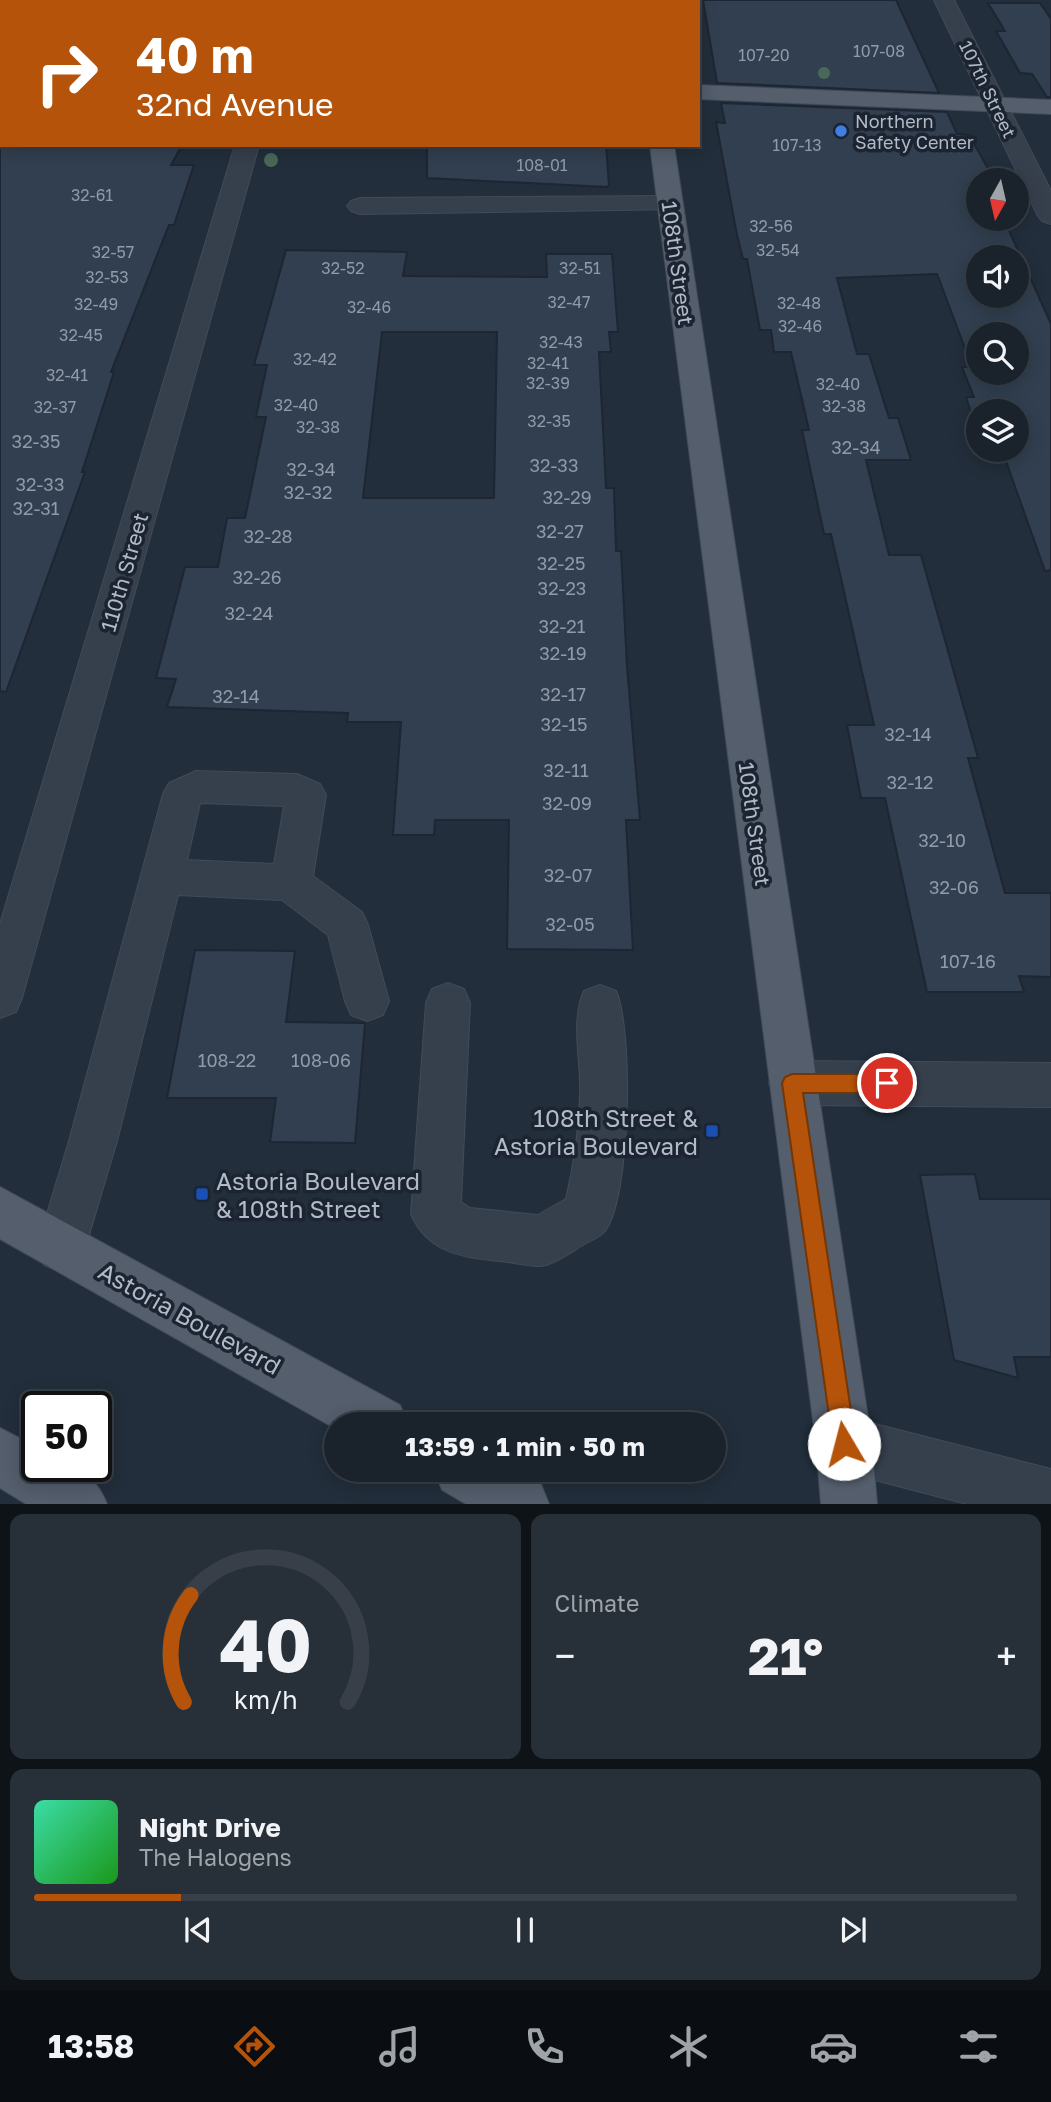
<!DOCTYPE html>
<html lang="en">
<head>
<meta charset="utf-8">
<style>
  body { margin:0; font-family:"Golos Text",sans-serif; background:#272f38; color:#f1f3f6; height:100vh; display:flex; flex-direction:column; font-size:26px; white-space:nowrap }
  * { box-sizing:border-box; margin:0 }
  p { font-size:23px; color:#9fa4a9 }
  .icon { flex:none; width:38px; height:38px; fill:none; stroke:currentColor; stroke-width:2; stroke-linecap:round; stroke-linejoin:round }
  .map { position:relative; height:1504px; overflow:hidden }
  .panel { display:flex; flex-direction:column; gap:10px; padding:10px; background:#0e1318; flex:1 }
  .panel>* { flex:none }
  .hud { position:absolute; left:0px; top:0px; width:700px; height:147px; box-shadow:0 4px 18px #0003,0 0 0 2px #383f48; background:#b45309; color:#fff; overflow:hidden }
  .needle { width:46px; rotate:188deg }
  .controls { position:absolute; left:966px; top:168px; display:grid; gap:14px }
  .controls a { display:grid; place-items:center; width:63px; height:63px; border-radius:50%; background:#1a222c; box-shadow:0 4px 18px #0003,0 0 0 2px #383f48; font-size:35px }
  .speed { position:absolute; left:21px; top:1391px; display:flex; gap:14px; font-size:35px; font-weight:700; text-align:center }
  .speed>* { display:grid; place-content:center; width:91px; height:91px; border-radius:50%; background:#1a222c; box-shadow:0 4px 18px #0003,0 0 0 2px #383f48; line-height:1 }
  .speed .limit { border:4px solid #111; border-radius:10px; background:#fff; color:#111 }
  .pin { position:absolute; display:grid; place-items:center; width:60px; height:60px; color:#fff; margin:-30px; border:4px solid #fff; border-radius:50%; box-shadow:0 2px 7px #0007 }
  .me { position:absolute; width:77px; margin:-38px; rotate:352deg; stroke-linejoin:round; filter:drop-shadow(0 0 5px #0008) }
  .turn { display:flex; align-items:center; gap:24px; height:147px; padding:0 21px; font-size:32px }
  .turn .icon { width:91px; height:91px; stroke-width:2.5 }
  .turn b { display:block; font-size:49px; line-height:60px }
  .big { font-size:52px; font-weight:700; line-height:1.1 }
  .panel .tile { flex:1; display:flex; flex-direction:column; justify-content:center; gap:10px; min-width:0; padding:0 24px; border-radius:14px; background:#272f38 }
  .panel .dial { align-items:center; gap:0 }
  .dial svg { height:182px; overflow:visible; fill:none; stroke:#383f48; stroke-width:7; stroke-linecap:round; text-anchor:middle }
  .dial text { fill:#f1f3f6; stroke:none }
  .song { display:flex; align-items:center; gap:21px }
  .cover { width:84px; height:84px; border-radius:10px; background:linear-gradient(135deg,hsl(160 70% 55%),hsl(120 70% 35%)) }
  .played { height:7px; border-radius:4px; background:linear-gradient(90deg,#b45309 15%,#383f48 15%) }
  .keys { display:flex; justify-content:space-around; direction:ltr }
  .heat { display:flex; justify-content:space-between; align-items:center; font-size:38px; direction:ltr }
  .panel .tiles { flex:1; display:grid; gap:10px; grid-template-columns:1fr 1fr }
  .tile:last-child { grid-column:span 2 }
  .trip { position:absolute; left:324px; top:1412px; width:402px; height:70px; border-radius:35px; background:#1a222c; box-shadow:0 4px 18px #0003,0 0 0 2px #383f48; font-weight:700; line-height:70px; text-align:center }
  .tabs { display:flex; height:112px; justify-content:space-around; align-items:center; background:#0a0e12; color:#9fa4a9 }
  .tabs .icon { width:49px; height:49px }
  .tabs .active { color:#b45309 }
  .tabs b { font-size:32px; color:#f1f3f6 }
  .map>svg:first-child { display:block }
  .building { fill:#313f50; stroke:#1d2632; stroke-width:2; fill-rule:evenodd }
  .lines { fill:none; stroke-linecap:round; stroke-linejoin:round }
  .minor-casing { stroke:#424b57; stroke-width:2 }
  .major-casing { stroke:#424b57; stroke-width:2 }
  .minor { fill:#363f4c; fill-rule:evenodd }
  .major { fill:#545e6c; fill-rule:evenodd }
  .tree { fill:#486959 }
  .route { fill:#b45309; stroke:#753606; stroke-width:2 }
  .shop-dot { fill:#3f7fe0; stroke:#1b2430; stroke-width:2.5 }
  .transit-dot { fill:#1a4fb4; stroke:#1b2430; stroke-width:2.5 }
  .labels { text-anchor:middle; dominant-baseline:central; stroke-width:7; stroke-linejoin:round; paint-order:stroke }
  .far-number-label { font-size:16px; fill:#909aa8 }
  .far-street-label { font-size:18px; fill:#b1bac7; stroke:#1b2430 }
  .far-poi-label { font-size:18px; fill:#b1bac7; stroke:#1b2430; text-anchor:start }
  .number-label { font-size:18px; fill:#909aa8 }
  .street-label { font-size:21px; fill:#b1bac7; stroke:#1b2430 }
  .near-poi-label { font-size:24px; fill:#b1bac7; stroke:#1b2430; text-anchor:end }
  .near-street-label { font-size:24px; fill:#b1bac7; stroke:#1b2430 }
</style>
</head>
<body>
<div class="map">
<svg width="1051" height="1504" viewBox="0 0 1051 1504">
  <rect width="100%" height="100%" fill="#222e3b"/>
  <path class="building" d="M 703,0 L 896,0 L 939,93 L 717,83 Z
    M 988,3 L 1040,3 L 1051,19 L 1051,97 L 1047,97 L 1032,74 L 1020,73 L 996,31 L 1005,31 Z
    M 721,103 L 947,112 L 957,134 L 969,135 L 994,179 L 978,180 L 978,219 L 1008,219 L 1012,226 L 1007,226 L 1051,324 L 1051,570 L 1045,571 L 1002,450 L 1017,450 L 1017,411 L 978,411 L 978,434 L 966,397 L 974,397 L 962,367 L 972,367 L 937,274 L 837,278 L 857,354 L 869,354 L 889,418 L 898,418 L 911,460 L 866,460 L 889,555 L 921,555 L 978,758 L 968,758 L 1005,893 L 1051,893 L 1051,977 L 1019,976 L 1024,992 L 927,992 L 885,798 L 861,798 L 847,725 L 874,725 L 831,534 L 824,534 L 802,430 L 809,430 L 791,352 L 774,352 L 771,330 L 760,330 L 747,259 L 743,259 L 737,235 L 716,122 L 725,123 ZM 978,257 L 1017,257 L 1017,296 L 978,296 ZM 978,334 L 1017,334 L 1017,373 L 978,373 Z
    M 0,145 L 182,145 L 171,165 L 194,165 L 174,225 L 169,225 L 111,372 L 114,372 L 82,472 L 85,472 L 6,692 L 0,691 Z
    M 427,145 L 606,145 L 609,185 L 607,187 L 427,178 Z
    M 286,250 L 407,252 L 403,276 L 547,277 L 546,254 L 612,254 L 618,332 L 609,332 L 611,352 L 599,352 L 606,488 L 614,488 L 616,551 L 621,551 L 627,666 L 640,820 L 626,820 L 633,950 L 507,949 L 509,820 L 435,820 L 434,835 L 393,835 L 401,722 L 347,722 L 348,713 L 167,707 L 176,679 L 156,678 L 185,567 L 218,567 L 227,518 L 245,518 L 266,417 L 256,417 L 267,365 L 254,365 ZM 382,332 L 497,332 L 494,498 L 363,498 Z
    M 195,950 L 295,951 L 286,1022 L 365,1023 L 355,1143 L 270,1142 L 276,1098 L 167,1098 Z
    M 975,1174 L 980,1199 L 1051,1199 L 1051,1357 L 1014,1357 L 1018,1378 L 954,1360 L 920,1175 Z"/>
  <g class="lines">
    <defs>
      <path id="minor" d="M 105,0 L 125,0 L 125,2 L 105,2 Z
        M 415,0 L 435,0 L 436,2 L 416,2 Z
        M 934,0 L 954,0 L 1051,191 L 1051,224 L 1042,221 L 1038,216 Z
        M 235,145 L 259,145 L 22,998 L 16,1012 L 0,1018 L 0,924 Z
        M 670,196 L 679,199 L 683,204 L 679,209 L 360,214 L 351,211 L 347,206 L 351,201 L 360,198 Z
        M 196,771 L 297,774 L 320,784 L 326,795 L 313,876 L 362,912 L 368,925 L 389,1001 L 383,1015 L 367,1021 L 351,1015 L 345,1001 L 328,935 L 282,900 L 178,895 L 117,1141 L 80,1265 L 62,1272 L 44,1265 L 37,1247 L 69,1141 L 163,794 L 169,783 ZM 200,803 L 284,806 L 274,864 L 187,860 Z
        M 448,983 L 464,989 L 470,1003 L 461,1202 L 470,1208 L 538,1215 L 566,1199 C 574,1165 579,1132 580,1097 C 582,1063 570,1022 584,991 L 600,985 L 616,991 C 633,1029 631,1196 605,1231 C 601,1237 589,1241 583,1245 C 571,1252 559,1261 546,1265 C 535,1268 520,1264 509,1262 C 469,1258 429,1256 411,1214 L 426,1003 L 432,989 Z
        M 792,1061 L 1051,1063 L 1051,1107 L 792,1105 L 776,1099 L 769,1083 L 776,1067 Z
        M 844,1416 L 1051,1469 L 1051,1504 L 967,1504 L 844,1472 L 824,1464 L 816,1444 L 824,1424 Z"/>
      <path id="major" d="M 633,0 L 653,0 L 653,2 L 633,2 Z
        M 0,56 L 2,56 L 2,70 L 0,70 Z
        M 698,85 L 1051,100 L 1051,114 L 698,99 Z
        M 650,145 L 674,145 L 872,1444 L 877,1504 L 821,1504 L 816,1444 Z
        M 0,1187 L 400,1405 L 408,1424 L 336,1424 L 336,1429 L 0,1239 Z
        M 0,1428 L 37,1447 L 37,1466 C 72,1466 93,1469 107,1504 L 26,1504 L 0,1488 Z
        M 434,1470 L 517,1470 L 541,1484 L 549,1504 L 466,1504 L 442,1490 Z"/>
    </defs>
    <use href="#minor" class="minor-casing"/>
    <use href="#major" class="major-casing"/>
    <use href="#minor" class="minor"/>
    <use href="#major" class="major"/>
  </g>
  <g class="tree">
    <circle cx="824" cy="73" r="6"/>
    <circle cx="917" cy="125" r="6"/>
    <circle cx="271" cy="160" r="7"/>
  </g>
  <path class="route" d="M 792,1074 L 887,1074 L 893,1077 L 896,1083 L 893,1090 L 887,1093 L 803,1093 L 856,1444 L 852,1453 L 844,1456 L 836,1453 L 833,1444 L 782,1083 L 785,1077 Z"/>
  <circle class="shop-dot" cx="841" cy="131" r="7"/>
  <g class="transit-dot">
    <rect x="705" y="1124" width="14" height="14" rx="3.5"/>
    <rect x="195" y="1187" width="14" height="14" rx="3.5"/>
  </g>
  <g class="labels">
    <g class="far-number-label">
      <text x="879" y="51">107-08</text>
      <text x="764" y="55">107-20</text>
      <text x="797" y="145">107-13</text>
      <text x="542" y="165">108-01</text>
      <text x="92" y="195">32-61</text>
      <text x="771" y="226">32-56</text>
      <text x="778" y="250">32-54</text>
      <text x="113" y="252">32-57</text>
      <text x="343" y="268">32-52</text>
      <text x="580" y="268">32-51</text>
      <text x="107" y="277">32-53</text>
      <text x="569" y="302">32-47</text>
      <text x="799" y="303">32-48</text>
      <text x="96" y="304">32-49</text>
      <text x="369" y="307">32-46</text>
      <text x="800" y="326">32-46</text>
      <text x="81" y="335">32-45</text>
      <text x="561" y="342">32-43</text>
      <text x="315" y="359">32-42</text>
      <text x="548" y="363">32-41</text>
      <text x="67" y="375">32-41</text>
      <text x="548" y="383">32-39</text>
      <text x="838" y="384">32-40</text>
      <text x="296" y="405">32-40</text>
      <text x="844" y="406">32-38</text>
      <text x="55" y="407">32-37</text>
      <text x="549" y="421">32-35</text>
      <text x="318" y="427">32-38</text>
    </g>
    <g class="far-street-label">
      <text transform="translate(988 89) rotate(64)">107th Street</text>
    </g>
    <g class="far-poi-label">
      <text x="855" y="121">Northern<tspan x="855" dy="21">Safety Center</tspan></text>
    </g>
    <g class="number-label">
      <text x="36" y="441">32-35</text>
      <text x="856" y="447">32-34</text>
      <text x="554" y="465">32-33</text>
      <text x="311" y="469">32-34</text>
      <text x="40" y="484">32-33</text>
      <text x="308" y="492">32-32</text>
      <text x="567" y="497">32-29</text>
      <text x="36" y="508">32-31</text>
      <text x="560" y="531">32-27</text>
      <text x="268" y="536">32-28</text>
      <text x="561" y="563">32-25</text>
      <text x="257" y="577">32-26</text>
      <text x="562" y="588">32-23</text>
      <text x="249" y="613">32-24</text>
      <text x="562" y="626">32-21</text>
      <text x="563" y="653">32-19</text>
      <text x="563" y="694">32-17</text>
      <text x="236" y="696">32-14</text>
      <text x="564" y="724">32-15</text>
      <text x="908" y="734">32-14</text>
      <text x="566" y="770">32-11</text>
      <text x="910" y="782">32-12</text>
      <text x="567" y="803">32-09</text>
      <text x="942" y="840">32-10</text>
      <text x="568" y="875">32-07</text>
      <text x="954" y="887">32-06</text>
      <text x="570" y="924">32-05</text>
      <text x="968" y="961">107-16</text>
      <text x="227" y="1060">108-22</text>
      <text x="321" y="1060">108-06</text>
    </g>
    <g class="street-label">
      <text transform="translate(678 263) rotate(82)">108th Street</text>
      <text transform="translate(124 572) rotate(-74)">110th Street</text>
      <text transform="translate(755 824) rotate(82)">108th Street</text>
    </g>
    <g class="near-poi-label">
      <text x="698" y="1117">108th Street &amp;<tspan x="698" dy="28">Astoria Boulevard</tspan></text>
      <text x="216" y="1180" text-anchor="start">Astoria Boulevard<tspan x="216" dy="28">&amp; 108th Street</tspan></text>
    </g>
    <g class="near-street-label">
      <text transform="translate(190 1318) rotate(29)">Astoria Boulevard</text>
    </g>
  </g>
</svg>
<div class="controls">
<a><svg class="needle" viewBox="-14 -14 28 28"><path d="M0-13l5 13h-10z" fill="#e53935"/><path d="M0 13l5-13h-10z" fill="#9fa4a9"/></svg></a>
<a><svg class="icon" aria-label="sound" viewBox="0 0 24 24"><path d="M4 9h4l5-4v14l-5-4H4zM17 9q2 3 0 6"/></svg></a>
<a><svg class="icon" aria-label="search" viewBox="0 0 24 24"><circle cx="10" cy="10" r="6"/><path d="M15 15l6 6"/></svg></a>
<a><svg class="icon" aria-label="layers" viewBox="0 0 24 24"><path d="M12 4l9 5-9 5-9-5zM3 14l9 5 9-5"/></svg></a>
</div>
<div class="speed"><div class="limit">50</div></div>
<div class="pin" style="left:887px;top:1083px;background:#d93025"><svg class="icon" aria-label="arrive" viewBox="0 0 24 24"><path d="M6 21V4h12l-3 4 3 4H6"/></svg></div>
<svg class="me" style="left:844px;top:1444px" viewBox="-20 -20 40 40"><circle r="19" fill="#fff"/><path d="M0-13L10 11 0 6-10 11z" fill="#b45309"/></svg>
<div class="trip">13:59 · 1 min · 50 m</div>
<div class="hud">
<div class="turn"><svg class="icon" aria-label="right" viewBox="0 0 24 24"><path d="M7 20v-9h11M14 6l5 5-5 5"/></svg><div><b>40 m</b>32nd Avenue</div></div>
</div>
</div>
<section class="panel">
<div class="tiles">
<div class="tile dial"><svg viewBox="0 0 100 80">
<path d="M14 69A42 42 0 1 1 86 69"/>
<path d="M14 69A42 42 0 0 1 17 22" stroke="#b45309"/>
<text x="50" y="56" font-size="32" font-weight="700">40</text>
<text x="50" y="72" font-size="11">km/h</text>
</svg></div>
<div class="tile"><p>Climate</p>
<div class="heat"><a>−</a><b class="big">21°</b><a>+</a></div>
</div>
<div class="tile">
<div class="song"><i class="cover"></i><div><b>Night Drive</b><p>The Halogens</p></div></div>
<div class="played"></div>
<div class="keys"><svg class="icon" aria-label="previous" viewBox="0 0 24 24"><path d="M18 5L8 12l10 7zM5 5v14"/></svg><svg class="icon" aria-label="pause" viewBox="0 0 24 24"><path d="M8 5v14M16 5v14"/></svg><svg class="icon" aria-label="next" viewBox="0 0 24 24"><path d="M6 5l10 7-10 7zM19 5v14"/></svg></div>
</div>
</div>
</section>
<nav class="tabs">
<b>13:58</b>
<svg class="icon active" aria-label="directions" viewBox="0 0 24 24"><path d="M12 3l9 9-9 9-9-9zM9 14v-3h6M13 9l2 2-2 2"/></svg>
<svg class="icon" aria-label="music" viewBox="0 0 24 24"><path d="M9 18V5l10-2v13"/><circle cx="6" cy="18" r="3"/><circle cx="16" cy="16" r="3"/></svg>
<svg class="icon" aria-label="phone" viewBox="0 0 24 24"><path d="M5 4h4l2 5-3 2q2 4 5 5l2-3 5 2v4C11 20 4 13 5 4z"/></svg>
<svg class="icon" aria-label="climate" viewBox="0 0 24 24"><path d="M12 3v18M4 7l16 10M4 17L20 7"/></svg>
<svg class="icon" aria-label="car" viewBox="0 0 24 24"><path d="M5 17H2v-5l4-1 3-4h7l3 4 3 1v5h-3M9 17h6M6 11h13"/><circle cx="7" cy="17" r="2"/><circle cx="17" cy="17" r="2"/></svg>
<svg class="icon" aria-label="filters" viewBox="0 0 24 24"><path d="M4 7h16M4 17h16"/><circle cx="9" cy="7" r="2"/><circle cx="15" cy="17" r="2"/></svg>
</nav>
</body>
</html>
